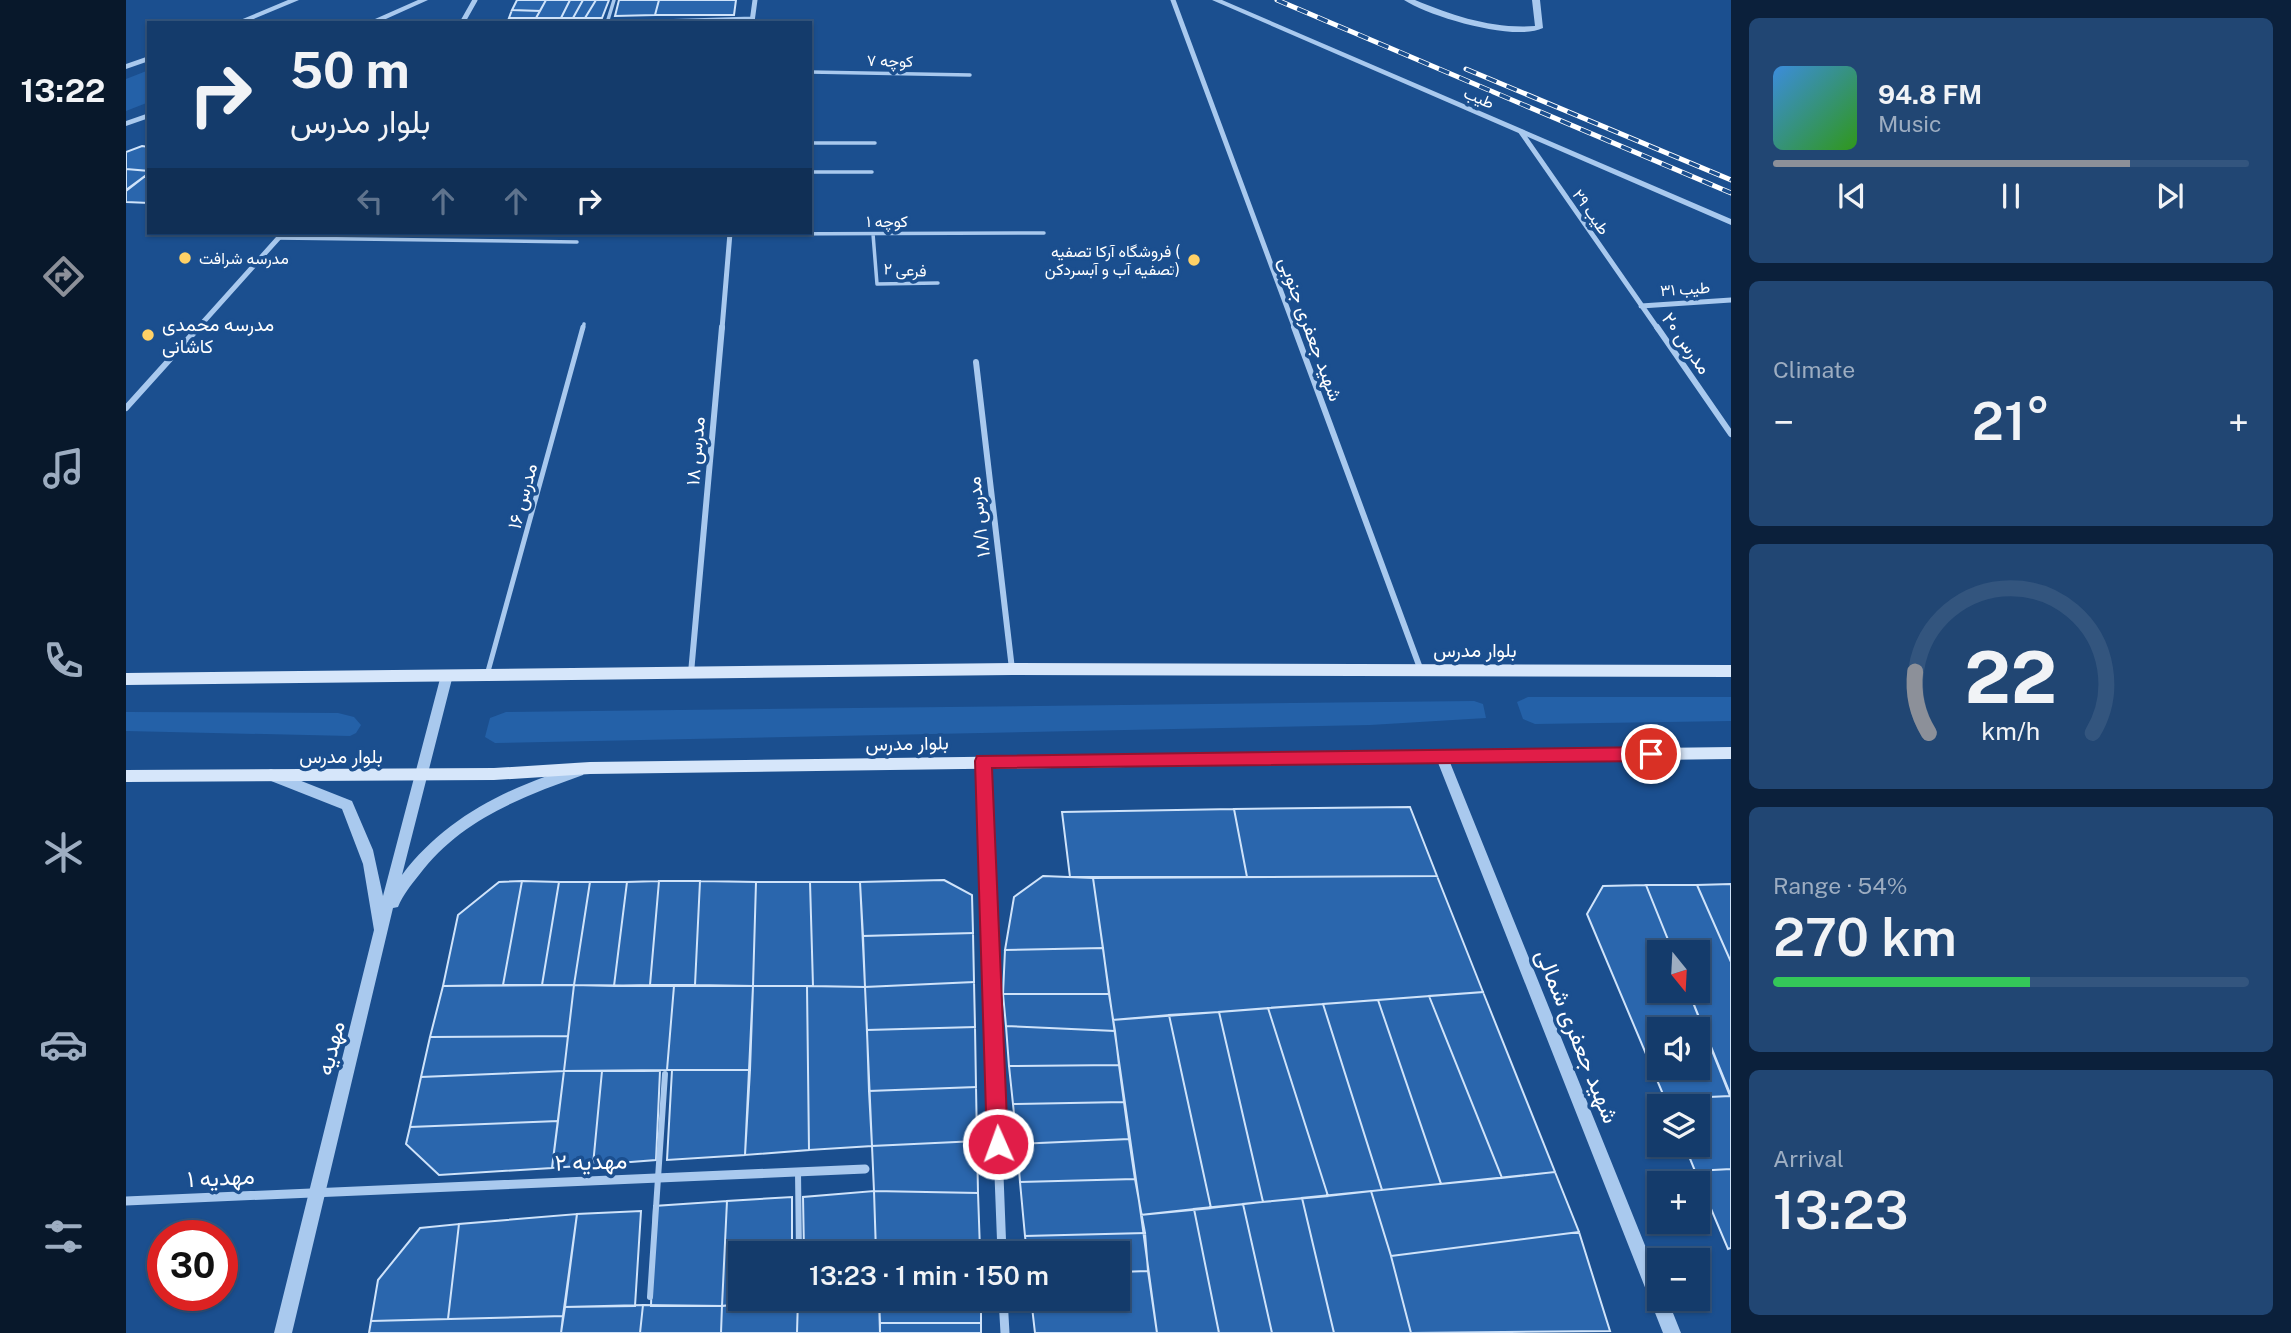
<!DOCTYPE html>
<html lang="en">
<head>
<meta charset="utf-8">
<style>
  body { margin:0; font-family:"Public Sans",Vazirmatn,sans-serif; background:#214673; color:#f1f3f6; height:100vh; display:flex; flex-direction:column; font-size:26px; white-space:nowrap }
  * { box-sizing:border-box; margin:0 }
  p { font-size:23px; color:#9dadc1 }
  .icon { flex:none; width:38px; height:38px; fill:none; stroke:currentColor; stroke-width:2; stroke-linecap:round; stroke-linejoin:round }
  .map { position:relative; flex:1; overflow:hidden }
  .sheet { display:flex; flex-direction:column; gap:18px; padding:18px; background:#0b203b; width:560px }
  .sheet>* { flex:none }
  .guide { position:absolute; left:21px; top:21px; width:665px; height:214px; border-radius:0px; box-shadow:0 2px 5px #0004,0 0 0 2px #33557e; background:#143b6b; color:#f1f3f6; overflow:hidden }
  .needle { width:46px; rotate:162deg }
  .fabs { position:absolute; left:1521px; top:940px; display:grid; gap:14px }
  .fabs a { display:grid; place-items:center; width:63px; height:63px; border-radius:0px; background:#143b6b; box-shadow:0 2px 5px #0004,0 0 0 2px #33557e; font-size:35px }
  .speed { position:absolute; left:21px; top:1220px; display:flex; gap:14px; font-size:35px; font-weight:700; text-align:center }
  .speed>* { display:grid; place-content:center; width:91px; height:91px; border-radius:50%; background:#143b6b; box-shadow:0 2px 5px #0004,0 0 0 2px #33557e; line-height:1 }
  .speed .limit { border:10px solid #d22; background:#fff; color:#111 }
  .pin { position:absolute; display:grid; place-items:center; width:60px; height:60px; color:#fff; margin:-30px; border:4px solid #fff; border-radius:50%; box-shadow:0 2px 7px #0007 }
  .me { position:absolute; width:77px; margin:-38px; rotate:358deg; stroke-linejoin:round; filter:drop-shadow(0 0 5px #0008) }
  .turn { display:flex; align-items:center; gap:24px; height:147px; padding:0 28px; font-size:32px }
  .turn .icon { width:91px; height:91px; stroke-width:2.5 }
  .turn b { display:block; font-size:49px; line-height:60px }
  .lanes { display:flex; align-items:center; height:66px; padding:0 28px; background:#0003; justify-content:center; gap:35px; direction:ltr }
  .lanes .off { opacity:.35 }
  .big { font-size:52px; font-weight:600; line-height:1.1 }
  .sheet .widget { flex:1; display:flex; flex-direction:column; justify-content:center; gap:10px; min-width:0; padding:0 24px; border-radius:10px; background:#214673 }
  .sheet .dial { align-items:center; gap:0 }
  .dial svg { height:182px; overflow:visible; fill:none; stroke:#33557e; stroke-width:7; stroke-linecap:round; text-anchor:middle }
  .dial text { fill:#f1f3f6; stroke:none }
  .song { display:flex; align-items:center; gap:21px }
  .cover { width:84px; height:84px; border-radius:10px; background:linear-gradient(135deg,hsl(210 70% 55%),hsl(110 70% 35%)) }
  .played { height:7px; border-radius:4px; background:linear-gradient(90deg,#8c9099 75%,#33557e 75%) }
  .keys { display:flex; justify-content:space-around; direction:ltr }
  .heat { display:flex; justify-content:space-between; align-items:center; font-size:38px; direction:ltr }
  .charge { height:10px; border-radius:5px; background:linear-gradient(90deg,#34c759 54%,#33557e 0) }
  .trip { position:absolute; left:602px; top:1241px; width:402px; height:70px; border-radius:0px; background:#143b6b; box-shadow:0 2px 5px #0004,0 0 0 2px #33557e; font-weight:600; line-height:70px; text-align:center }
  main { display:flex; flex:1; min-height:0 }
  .menu { display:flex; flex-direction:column; width:126px; justify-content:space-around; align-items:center; background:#08182b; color:#9dadc1 }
  .menu .icon { width:49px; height:49px }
  .menu .current { color:#8c9099 }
  .menu b { font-size:32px; color:#f1f3f6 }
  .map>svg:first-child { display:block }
  .green { fill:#2461a8 }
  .building { fill:#2a66ad; stroke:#cfe3fa; stroke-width:2; fill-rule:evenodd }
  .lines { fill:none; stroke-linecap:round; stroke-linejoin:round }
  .service-far2 { stroke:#a9c9ee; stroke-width:3.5 }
  .service-far1 { stroke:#a9c9ee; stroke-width:5 }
  .service { stroke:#a9c9ee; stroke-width:6 }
  .minor-far2 { stroke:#a9c9ee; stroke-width:5 }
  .minor-far1 { stroke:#a9c9ee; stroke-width:6 }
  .minor { stroke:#a9c9ee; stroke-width:9 }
  .tertiary { fill:#a9c9ee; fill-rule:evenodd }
  .secondary { fill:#d6e6fa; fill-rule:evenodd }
  .rail-casing { stroke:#fff; stroke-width:5 }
  .rail { stroke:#1b4f8f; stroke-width:3.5; stroke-dasharray:11; stroke-linecap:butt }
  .route { fill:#e11d48; stroke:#92132f; stroke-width:2 }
  .poi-dot { fill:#ffd166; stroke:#1b4f8f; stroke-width:2.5 }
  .labels { text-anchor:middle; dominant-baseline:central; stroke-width:7; stroke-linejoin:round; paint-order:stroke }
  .far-street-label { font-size:16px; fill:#fff; stroke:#1b4f8f }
  .far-poi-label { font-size:16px; fill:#fff; stroke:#1b4f8f; text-anchor:end }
  .poi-label { font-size:19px; fill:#fff; stroke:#1b4f8f; text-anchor:start }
  .street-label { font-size:19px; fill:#fff; stroke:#1b4f8f }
  .near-street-label { font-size:23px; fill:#fff; stroke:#1b4f8f }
</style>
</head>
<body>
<main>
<nav class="menu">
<b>13:22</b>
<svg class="icon current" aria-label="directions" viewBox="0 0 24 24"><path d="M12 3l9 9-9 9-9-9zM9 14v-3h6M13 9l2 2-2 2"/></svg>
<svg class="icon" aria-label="music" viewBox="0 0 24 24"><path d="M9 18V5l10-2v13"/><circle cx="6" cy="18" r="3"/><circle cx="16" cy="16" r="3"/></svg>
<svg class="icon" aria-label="phone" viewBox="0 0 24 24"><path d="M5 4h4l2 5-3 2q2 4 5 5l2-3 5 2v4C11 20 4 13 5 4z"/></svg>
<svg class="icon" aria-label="climate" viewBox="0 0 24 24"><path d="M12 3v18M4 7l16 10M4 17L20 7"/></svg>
<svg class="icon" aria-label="car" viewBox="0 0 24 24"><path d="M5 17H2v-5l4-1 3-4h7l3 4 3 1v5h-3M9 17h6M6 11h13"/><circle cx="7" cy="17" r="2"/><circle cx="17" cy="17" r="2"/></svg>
<svg class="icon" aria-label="filters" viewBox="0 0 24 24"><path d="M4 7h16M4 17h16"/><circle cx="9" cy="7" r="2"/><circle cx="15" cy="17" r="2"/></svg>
</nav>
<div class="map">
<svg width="1605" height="1333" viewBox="0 0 1605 1333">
  <rect width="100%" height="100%" fill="#1b4f8f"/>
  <path class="green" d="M 23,70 L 23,102 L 0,111 L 0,79 Z
    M 1402,697 L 1605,697 L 1605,721 L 1409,724 L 1397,719 L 1391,702 Z
    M 1348,701 L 1357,704 L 1360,718 L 1244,725 L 369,743 L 359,737 L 364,718 L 380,712 Z
    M 0,712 L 212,713 L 228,717 L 235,725 L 230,733 L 224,736 L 0,731 Z"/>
  <path class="building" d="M 391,0 L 420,0 L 414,11 L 386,10 Z
    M 420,0 L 444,0 L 435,18 L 410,18 Z
    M 444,0 L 457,0 L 447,18 L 435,18 Z
    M 457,0 L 470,0 L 459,18 L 447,18 Z
    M 470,0 L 483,0 L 476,18 L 459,18 Z
    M 493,0 L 533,0 L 529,15 L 489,16 Z
    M 533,0 L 610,0 L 608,15 L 529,15 Z
    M 386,10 L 414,11 L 410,18 L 383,18 Z
    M 16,146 L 23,147 L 23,171 L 0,169 L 0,152 Z
    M 0,169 L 23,171 L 23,173 L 0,190 Z
    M 18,177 L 23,177 L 23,203 L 0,202 L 0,191 Z
    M 1284,807 L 1311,876 L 1121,877 L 1108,809 Z
    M 1108,809 L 1121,877 L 944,877 L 936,812 Z
    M 917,876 L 967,878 L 977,948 L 879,950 L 888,897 Z
    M 1311,876 L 1357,992 L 987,1020 L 967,878 Z
    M 818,880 L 846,895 L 847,933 L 737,936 L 734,882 Z
    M 396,881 L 433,882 L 416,985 L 377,985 Z
    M 396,881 L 377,985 L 317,986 L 332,915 L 373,882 Z
    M 533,881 L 574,881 L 569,985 L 524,985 Z
    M 533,881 L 524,985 L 488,986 L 501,882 Z
    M 574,881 L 630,882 L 627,986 L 569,985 Z
    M 433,882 L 464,882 L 448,985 L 416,985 Z
    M 464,882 L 501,882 L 488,986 L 448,985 Z
    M 630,882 L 684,882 L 687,986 L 627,986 Z
    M 684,882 L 734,882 L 739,987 L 687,986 Z
    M 1605,884 L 1605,962 L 1571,885 Z
    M 1520,885 L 1571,885 L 1605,962 L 1605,1096 L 1562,990 L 1572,990 L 1572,952 L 1547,952 Z
    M 1520,885 L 1547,952 L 1533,952 L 1533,990 L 1562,990 L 1604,1096 L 1539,1099 L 1461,914 L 1477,886 ZM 1533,1029 L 1572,1029 L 1572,1068 L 1533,1068 Z
    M 847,933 L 848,982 L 739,987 L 737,936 Z
    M 977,948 L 983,994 L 877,994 L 879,950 Z
    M 848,982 L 849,1027 L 741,1030 L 739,987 Z
    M 448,985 L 442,1036 L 304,1037 L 317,986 Z
    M 448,985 L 548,986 L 541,1070 L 438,1071 Z
    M 548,986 L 627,986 L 624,1070 L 541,1070 Z
    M 627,986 L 681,986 L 683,1150 L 619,1155 Z
    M 681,986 L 739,987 L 746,1146 L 683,1150 Z
    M 1357,992 L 1429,1172 L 1376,1178 L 1303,996 Z
    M 877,994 L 983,994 L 989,1031 L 880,1026 Z
    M 1303,996 L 1376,1178 L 1315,1184 L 1252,1000 Z
    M 1252,1000 L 1315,1184 L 1256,1190 L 1197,1004 Z
    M 1197,1004 L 1256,1190 L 1202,1196 L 1142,1008 Z
    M 1142,1008 L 1202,1196 L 1137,1202 L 1093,1012 Z
    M 1093,1012 L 1137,1202 L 1085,1208 L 1043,1015 Z
    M 1043,1015 L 1085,1208 L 1015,1215 L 987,1020 Z
    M 880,1026 L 989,1031 L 993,1065 L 883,1066 Z
    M 849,1027 L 850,1087 L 743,1091 L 741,1030 Z
    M 442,1036 L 438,1071 L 295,1077 L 304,1037 Z
    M 993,1065 L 998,1102 L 887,1104 L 883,1066 Z
    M 546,1070 L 624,1070 L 619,1155 L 541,1160 Z
    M 438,1071 L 476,1071 L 467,1165 L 426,1168 Z
    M 438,1071 L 432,1121 L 284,1127 L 295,1077 Z
    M 476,1071 L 534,1071 L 530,1160 L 467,1165 Z
    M 850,1087 L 851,1141 L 746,1146 L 743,1091 Z
    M 1605,1096 L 1605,1169 L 1569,1171 L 1558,1144 L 1572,1144 L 1572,1106 L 1542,1106 L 1539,1099 Z
    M 998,1102 L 1003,1139 L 891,1144 L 887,1104 Z
    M 432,1121 L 426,1168 L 313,1175 L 280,1144 L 284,1127 Z
    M 1003,1139 L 1009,1179 L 894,1182 L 891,1144 Z
    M 851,1141 L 852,1193 L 748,1191 L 746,1146 Z
    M 1605,1169 L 1605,1248 L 1602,1249 L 1569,1171 Z
    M 1429,1172 L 1453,1232 L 1265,1256 L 1245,1191 Z
    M 1009,1179 L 1019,1233 L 899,1236 L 894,1182 Z
    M 748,1191 L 852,1193 L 854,1250 L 750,1252 Z
    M 748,1191 L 750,1253 L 678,1253 L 677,1197 Z
    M 1245,1191 L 1265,1256 L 1285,1333 L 1208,1333 L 1176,1198 Z
    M 666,1197 L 666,1253 L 614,1253 L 614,1298 L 660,1298 L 596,1306 L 601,1201 Z
    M 1176,1198 L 1208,1333 L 1146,1333 L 1117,1204 Z
    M 601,1201 L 596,1306 L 525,1306 L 528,1206 Z
    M 1117,1204 L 1146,1333 L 1093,1333 L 1068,1209 Z
    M 1068,1209 L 1093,1333 L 1031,1333 L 1015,1215 Z
    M 515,1211 L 509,1306 L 439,1307 L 451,1214 Z
    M 451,1214 L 437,1316 L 322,1319 L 333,1224 Z
    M 333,1224 L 322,1319 L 245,1321 L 252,1280 L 294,1228 Z
    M 1453,1232 L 1484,1331 L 1285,1333 L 1265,1256 Z
    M 1019,1233 L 1022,1271 L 992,1272 L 992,1253 L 901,1253 L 899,1236 Z
    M 854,1250 L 854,1253 L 750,1252 Z
    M 1022,1271 L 1031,1333 L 909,1333 L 905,1298 L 992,1298 L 992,1272 Z
    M 672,1298 L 753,1298 L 754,1333 L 671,1333 Z
    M 672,1298 L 671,1333 L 595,1333 L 596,1306 Z
    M 753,1298 L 855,1298 L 855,1323 L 754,1323 Z
    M 517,1305 L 514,1333 L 435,1333 L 439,1307 Z
    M 517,1305 L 596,1306 L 595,1333 L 514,1333 Z
    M 437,1316 L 435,1333 L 243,1333 L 245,1321 Z
    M 754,1323 L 855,1323 L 855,1333 L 754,1333 Z"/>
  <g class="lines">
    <path class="service-far2" d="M 481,23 L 488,0
      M 684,72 L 844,75
      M 684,143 L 749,143
      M 684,172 L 746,172
      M 604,234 L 918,233
      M 747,234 L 751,284 L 812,283
      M 153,238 L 451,242
      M 457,329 L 458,324"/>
    <path class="service-far1" d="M 361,675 L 457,327"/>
    <path class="service" d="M 672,1172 L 673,1253
      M 524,1297 L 539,1074"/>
    <path class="minor-far2" d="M 1047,0 L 1169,329
      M 626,22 L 629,0
      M 336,23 L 349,0
      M 500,23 L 626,19
      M 1395,132 L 1532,329
      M 1515,306 L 1605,300
      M 71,329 L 157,233
      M 596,329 L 604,233"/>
    <path class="minor-far1" d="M 1168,327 L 1294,668
      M 1531,327 L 1605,434
      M 850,362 L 886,669
      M 0,408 L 73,327
      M 565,673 L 596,327"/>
    <path class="minor" d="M 857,761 L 876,1253
      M 0,1201 L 739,1169
      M 877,1298 L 879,1333"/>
    <path class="tertiary" d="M 162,0 L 173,0 L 118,23 L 107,23 Z
      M 292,0 L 302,0 L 251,23 L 240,23 Z
      M 1086,0 L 1096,0 L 1605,219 L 1605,225 Z
      M 1278,0 L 1289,0 C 1328,16 1366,29 1409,26 L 1406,0 L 1414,0 L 1417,28 C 1389,42 1304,17 1278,0 Z
      M 23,56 L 23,61 L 0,69 L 0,64 Z
      M 23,113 L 23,118 L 0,126 L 0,121 Z
      M 321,670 L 325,671 L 327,675 L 276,875 C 313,826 363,797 421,776 C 431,772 446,764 457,767 L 459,771 L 457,775 C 395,797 333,821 293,875 C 285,885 277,895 272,907 L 267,908 L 166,1333 L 148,1333 L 248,930 L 237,864 L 216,809 L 140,779 L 138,775 L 140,771 L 145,769 L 226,801 L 247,850 L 257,896 L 315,675 L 317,671 Z
      M 1315,750 L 1320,751 L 1321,755 L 1533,1280 L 1533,1298 L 1541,1298 L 1555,1333 L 1537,1333 L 1309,755 L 1310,751 Z"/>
    <path class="secondary" d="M 886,663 L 1605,665 L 1605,677 L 886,675 L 0,685 L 0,673 Z
      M 1605,747 L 1605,759 L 464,774 L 368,780 L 0,782 L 0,770 L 368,768 L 464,762 Z"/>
    <defs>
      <path id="rail" d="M 1151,0 L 1605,193
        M 1340,69 L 1605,180"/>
    </defs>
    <use href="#rail" class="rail-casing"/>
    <use href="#rail" class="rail"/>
  </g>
  <path class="route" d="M 1525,747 L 1533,754 L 1525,761 L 866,768 L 882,1144 L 879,1151 L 872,1154 L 864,1151 L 861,1144 L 849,761 L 851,756 Z"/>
  <g class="poi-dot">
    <circle cx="59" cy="258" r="7"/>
    <circle cx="1068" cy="260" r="7"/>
    <circle cx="22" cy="335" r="7"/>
  </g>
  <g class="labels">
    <g class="far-street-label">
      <text transform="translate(764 61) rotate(1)">کوچه ۷</text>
      <text transform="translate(1353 98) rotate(23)">طیب</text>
      <text transform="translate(1465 212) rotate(55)">طیب ۲۹</text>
      <text x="761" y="221">کوچه ۱</text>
      <text transform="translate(779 270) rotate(3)">فرعی ۲</text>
      <text transform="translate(1559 289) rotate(-4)">طیب ۳۱</text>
    </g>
    <g class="far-poi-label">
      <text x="1054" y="251">فروشگاه آرکا تصفیه (<tspan x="1054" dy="18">تصفیه آب و آبسردکن)</tspan></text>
      <text x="73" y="258" text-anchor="start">مدرسه شرافت</text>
    </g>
    <g class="poi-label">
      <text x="36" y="324">مدرسه محمدی<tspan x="36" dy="22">کاشانی</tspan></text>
    </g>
    <g class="street-label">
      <text transform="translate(1185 329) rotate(70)">شهید جعفری جنوبی</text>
      <text transform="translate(1561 343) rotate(55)">مدرس ۲۰</text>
      <text transform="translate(569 451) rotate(-85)">مدرس ۱۸</text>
      <text transform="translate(396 496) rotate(-75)">مدرس ۱۶</text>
      <text transform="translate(852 517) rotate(-97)">مدرس ۱۸/۱</text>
      <text x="1349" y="650">بلوار مدرس</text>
      <text transform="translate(781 743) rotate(-1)">بلوار مدرس</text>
      <text x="215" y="756">بلوار مدرس</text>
    </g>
    <g class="near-street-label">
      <text transform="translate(1452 1036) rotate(68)">شهید جعفری شمالی</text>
      <text transform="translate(204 1048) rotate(-76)">مهدیه</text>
      <text transform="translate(465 1161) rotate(-2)">مهدیه ۲</text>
      <text transform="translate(95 1177) rotate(-3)">مهدیه ۱</text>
    </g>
  </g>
</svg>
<div class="fabs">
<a><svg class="needle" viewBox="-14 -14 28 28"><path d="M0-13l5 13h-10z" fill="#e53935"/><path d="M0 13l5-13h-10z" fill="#9dadc1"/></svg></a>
<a><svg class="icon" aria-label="sound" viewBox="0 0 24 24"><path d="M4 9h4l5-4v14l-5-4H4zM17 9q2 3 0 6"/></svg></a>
<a><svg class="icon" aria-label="layers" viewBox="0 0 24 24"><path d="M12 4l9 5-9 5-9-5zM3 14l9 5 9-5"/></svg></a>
<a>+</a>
<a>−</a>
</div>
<div class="speed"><div class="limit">30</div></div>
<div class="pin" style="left:1525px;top:754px;background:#d93025"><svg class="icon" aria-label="arrive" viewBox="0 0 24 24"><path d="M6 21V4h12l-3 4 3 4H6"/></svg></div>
<svg class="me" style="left:872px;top:1144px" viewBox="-20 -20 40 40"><circle r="17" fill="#e11d48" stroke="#fff" stroke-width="3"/><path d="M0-11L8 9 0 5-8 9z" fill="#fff"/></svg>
<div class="trip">13:23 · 1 min · 150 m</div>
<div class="guide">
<div class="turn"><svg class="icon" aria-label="right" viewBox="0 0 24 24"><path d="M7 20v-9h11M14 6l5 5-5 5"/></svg><div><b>50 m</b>بلوار مدرس</div></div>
<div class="lanes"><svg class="icon off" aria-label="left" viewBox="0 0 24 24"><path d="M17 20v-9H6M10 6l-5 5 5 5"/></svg><svg class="icon off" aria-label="ahead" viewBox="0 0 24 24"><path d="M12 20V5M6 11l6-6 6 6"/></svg><svg class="icon off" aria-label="ahead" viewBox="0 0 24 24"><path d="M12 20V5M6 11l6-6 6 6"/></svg><svg class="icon" aria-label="right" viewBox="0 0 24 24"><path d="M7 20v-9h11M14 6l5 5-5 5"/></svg></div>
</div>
</div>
<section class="sheet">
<div class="widget">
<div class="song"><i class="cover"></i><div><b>94.8 FM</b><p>Music</p></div></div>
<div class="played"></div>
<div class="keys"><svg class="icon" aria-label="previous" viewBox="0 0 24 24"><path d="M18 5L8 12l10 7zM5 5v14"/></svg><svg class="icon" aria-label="pause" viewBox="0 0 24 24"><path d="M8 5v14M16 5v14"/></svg><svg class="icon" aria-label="next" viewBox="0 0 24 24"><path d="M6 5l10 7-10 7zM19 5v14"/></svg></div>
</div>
<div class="widget"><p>Climate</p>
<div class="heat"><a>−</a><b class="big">21°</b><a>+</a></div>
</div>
<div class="widget dial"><svg viewBox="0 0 100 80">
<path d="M14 69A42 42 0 1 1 86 69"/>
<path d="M14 69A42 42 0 0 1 8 42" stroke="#8c9099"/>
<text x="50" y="56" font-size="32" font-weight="700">22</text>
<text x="50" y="72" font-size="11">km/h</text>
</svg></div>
<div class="widget"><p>Range · 54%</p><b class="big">270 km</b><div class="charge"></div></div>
<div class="widget"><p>Arrival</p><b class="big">13:23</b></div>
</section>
</main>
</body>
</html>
